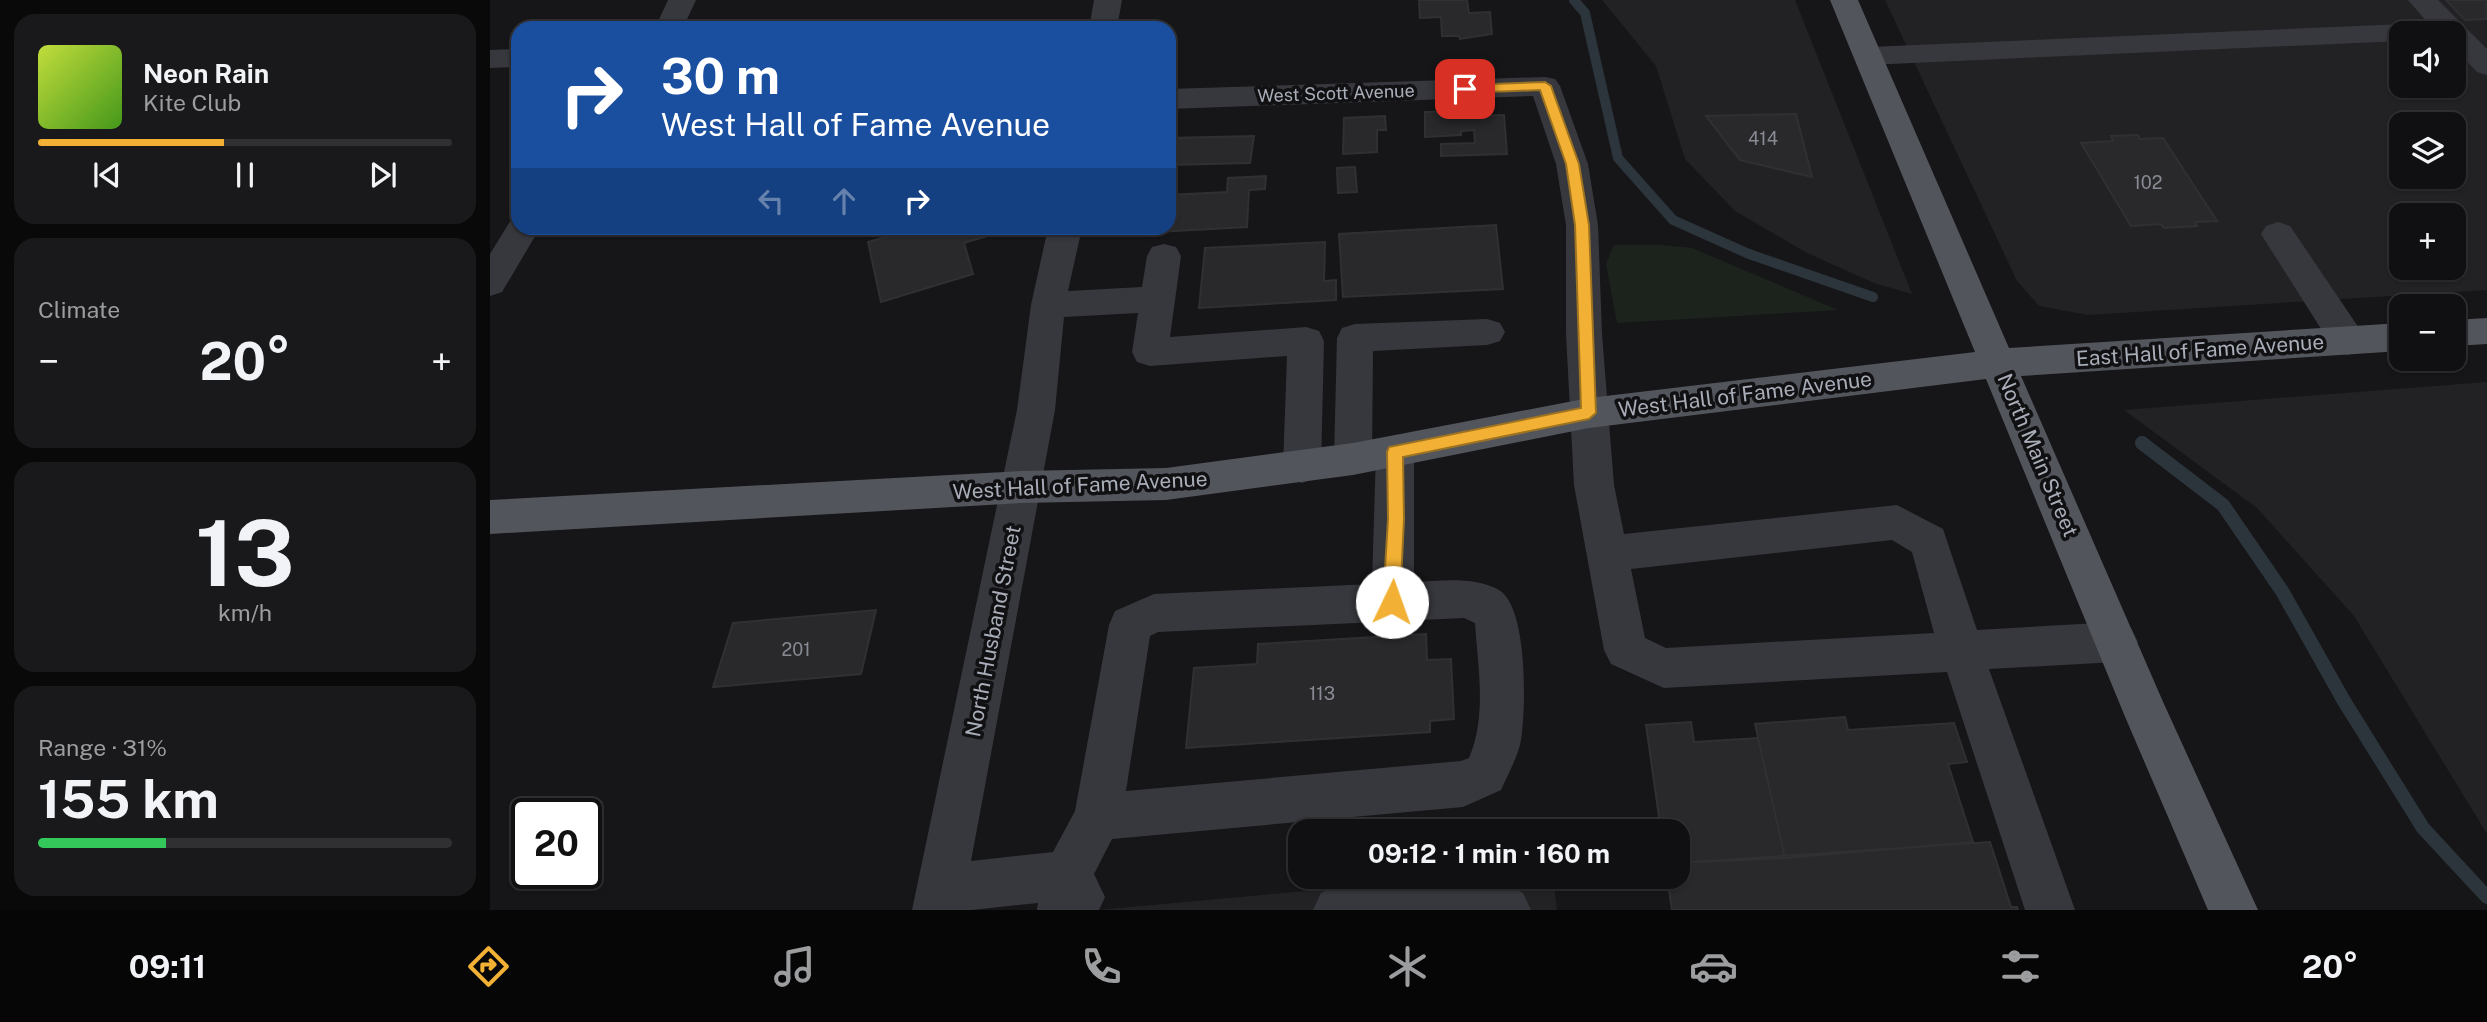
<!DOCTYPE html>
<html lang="en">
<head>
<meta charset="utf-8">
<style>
  body { margin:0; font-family:"Public Sans",sans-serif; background:#19191b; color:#f1f3f6; height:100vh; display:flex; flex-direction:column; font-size:26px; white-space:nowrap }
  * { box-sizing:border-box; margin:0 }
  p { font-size:23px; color:#9c9d9f }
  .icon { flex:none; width:38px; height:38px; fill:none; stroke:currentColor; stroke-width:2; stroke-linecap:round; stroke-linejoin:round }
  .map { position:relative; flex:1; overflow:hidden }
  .side { display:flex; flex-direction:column; gap:14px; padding:14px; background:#09090a; width:490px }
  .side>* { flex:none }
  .guide { position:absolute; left:21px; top:21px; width:665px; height:214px; border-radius:21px; box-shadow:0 2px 5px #0004,0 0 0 2px #303032; background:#1a4fa0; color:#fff; overflow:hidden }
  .buttons { position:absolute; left:1899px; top:21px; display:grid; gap:14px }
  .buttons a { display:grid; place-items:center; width:77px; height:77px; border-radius:14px; background:#101012; box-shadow:0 2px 5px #0004,0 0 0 2px #303032; font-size:35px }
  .speed { position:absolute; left:21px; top:798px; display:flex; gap:14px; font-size:35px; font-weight:700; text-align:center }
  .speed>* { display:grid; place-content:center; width:91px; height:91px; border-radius:50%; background:#101012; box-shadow:0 2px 5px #0004,0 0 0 2px #303032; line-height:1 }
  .speed .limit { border:4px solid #111; border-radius:10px; background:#fff; color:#111 }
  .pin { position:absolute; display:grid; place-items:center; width:60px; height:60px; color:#fff; margin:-30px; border-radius:14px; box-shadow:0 4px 10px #0006 }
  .me { position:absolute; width:77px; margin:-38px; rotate:3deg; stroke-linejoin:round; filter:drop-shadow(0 0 5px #0008) }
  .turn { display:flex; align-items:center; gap:24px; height:147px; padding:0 35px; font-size:32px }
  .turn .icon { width:91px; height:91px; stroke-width:2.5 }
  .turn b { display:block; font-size:49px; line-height:60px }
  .lanes { display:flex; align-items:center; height:66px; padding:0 35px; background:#0003; justify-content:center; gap:35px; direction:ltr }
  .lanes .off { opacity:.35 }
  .big { font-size:52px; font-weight:700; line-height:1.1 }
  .side .widget { flex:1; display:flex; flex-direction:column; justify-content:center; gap:10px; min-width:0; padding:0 24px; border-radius:21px; background:#19191b }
  .side .dial { align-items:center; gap:0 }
  .dial b { font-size:91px; line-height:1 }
  .song { display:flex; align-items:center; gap:21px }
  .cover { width:84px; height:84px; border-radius:10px; background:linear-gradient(135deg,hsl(70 70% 55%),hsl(100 70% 35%)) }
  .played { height:7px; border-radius:4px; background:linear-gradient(90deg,#f2b134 45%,#303032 45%) }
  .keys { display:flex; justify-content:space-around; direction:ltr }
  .heat { display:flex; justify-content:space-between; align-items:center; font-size:38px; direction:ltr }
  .charge { height:10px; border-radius:5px; background:linear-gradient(90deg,#34c759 31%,#303032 0) }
  .trip { position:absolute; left:798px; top:819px; width:402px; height:70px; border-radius:21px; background:#101012; box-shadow:0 2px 5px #0004,0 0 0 2px #303032; font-weight:700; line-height:70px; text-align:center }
  .dock { display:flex; height:112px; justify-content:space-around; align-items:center; background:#060607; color:#9c9d9f }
  .dock .icon { width:49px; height:49px }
  .dock .current { color:#f2b134 }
  .dock b { font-size:32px; color:#f1f3f6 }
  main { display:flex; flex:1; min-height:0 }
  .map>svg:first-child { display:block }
  .built { fill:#222225; fill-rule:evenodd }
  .green { fill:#1c231d }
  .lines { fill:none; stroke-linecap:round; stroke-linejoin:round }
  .stream-far1 { stroke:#2c353c; stroke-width:10 }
  .stream { stroke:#2c353c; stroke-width:14 }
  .building { fill:#29292c; stroke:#303034; stroke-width:2 }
  .minor { fill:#37383d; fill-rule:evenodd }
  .major { fill:#53555c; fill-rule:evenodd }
  .route { fill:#f2b134; stroke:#9d7322; stroke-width:2 }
  .labels { text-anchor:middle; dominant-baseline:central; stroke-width:7; stroke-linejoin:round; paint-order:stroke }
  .far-street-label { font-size:18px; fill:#a8adb8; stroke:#111113 }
  .number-label { font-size:18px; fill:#888b94 }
  .street-label { font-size:21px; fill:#a8adb8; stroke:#111113 }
</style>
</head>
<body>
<main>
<section class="side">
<div class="widget">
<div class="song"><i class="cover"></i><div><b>Neon Rain</b><p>Kite Club</p></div></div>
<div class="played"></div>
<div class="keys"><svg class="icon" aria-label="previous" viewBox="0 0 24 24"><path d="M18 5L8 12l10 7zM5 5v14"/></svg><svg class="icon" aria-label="pause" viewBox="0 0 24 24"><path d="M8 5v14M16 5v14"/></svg><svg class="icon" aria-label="next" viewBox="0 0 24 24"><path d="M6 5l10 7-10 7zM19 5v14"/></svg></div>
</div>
<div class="widget"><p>Climate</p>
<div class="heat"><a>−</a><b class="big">20°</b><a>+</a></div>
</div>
<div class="widget dial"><b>13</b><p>km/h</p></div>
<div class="widget"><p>Range · 31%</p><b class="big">155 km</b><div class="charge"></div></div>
</section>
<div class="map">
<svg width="1997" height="910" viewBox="0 0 1997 910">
  <rect width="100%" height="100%" fill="#161618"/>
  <path class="built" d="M 1112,0 L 1305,0 L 1422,294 L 1384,283 L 1317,253 L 1245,211 L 1195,159 L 1166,66 Z
    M 1395,0 L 1997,0 L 1997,290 L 1598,315 L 1549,306 L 1527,281 ZM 1911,33 L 1964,33 L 1964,86 L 1911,86 ZM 1911,124 L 1964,124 L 1964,177 L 1911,177 ZM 1911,215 L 1964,215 L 1964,268 L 1911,268 Z
    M 1997,382 L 1997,834 L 1864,616 L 1767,508 L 1634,410 Z
    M 969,877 L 1063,877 L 1067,910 L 608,910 Z"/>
  <path class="green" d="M 1124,245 L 1173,245 L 1202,248 L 1348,310 L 1127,323 L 1116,264 Z"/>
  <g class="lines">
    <path class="stream-far1" d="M 1084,0 L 1095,13 L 1128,158 L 1183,220 L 1259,254 L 1383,297"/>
    <path class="stream" d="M 1652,443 L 1733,505 L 1792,591 L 1854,701 L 1933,828 L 1997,897"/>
  </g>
  <path class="building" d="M 929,0 L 977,0 L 979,13 L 1000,12 L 1002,34 L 970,39 L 969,36 L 952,36 L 951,17 L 930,18 Z
    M 1956,0 L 1997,0 L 1997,19 L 1975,20 Z
    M 980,111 L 981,116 L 1014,115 L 1017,154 L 951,156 L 951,144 L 985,143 L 984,130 L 971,131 L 971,135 L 935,137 L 935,112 Z
    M 1306,114 L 1322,177 L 1250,160 L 1216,116 Z
    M 895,116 L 896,130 L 887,130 L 887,152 L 853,154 L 854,118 Z
    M 1648,135 L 1650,139 L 1673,138 L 1727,221 L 1705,222 L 1707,226 L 1674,228 L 1671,224 L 1641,226 L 1591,143 L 1623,141 L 1621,136 Z
    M 764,136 L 760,163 L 679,165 L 679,138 Z
    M 865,167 L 867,192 L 848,193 L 847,168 Z
    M 776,176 L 775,189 L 759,190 L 757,227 L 667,232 L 667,228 L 679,228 L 679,195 L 737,192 L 738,178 Z
    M 1006,225 L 1013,289 L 853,297 L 849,234 Z
    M 429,228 L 519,228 L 520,229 L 474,243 L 483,274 L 391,302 L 378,242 Z
    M 835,242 L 834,281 L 846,280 L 846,300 L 709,308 L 715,248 Z
    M 386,610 L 371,674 L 223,687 L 243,623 Z
    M 936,634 L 937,660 L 961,659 L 964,719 L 940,721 L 940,732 L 696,748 L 704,668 L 767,664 L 768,644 Z
    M 1355,717 L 1358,730 L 1464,723 L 1477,762 L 1458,764 L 1483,842 L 1295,858 L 1265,724 Z
    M 1201,722 L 1204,742 L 1268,738 L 1295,858 L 1188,863 L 1188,831 L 1171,831 L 1156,725 Z
    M 1500,842 L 1521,907 L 1527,907 L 1528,910 L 1182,910 L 1177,877 L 1188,877 L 1188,863 Z"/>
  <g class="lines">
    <path class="minor" d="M 178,0 L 206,0 L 193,28 L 165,28 Z
      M 604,0 L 632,0 L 627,28 L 599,28 Z
      M 1918,0 L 1948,0 L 1997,49 L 1997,75 L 1987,72 L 1964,48 L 1964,33 L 1911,33 L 1911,41 L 1378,65 L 1368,62 L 1364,56 L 1368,50 L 1378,47 L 1938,23 Z
      M 28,49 L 28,67 L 0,68 L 0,50 Z
      M 1055,77 L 1065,79 L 1070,86 L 1098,164 L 1108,225 L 1112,334 L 1124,485 L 1134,534 L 1407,505 L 1453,529 L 1487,630 L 1626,622 L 1641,628 L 1648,642 L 1641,656 L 1626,662 L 1499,669 L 1585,910 L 1535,910 L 1457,672 L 1174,688 L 1121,664 L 1114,650 L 1084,485 L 1076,334 L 1076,225 L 1066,164 L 1043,96 L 679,109 L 679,89 ZM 1402,540 L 1422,552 L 1444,633 L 1176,648 L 1155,638 L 1141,569 Z
      M 28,218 L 28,228 L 50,228 L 12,292 L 0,296 L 0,254 L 21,220 Z
      M 1788,222 L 1800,226 L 1871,331 L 1876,341 L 1871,351 L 1858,355 L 1845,351 L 1771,234 L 1776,226 Z
      M 558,228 L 592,228 L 578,291 L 652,287 L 657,256 L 662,247 L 674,244 L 686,247 L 691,256 L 680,337 L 816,327 L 829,331 L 834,341 L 831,467 L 826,478 L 812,483 L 798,478 L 793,467 L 797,356 L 660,366 L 647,362 L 642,352 L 648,313 L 574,317 L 565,410 L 481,861 L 563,852 L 585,811 L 619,625 L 625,611 L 664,594 L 882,584 L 886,452 L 891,441 L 905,436 L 919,441 L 924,452 L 924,582 C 951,581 984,576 1009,590 C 1038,607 1036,709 1031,740 C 1028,757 1018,774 1011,790 L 973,807 L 622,839 L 604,874 L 615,897 L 609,910 L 547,910 L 548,903 L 482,910 L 422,910 L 527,410 L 541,305 ZM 974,618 L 985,623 C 988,668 997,716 979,758 L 971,761 L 636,791 L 660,636 L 668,632 Z
      M 997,319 L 1010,323 L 1015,332 L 1010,341 L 997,345 L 883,351 L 882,459 L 877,470 L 863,475 L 849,470 L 844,459 L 847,338 L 852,328 L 865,324 Z
      M 1003,877 L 1033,893 L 1041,910 L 823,910 L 831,893 L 848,885 Z"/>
    <path class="major" d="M 1340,0 L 1368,0 L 1519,348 L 1911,323 L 1911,351 L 1531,376 L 1674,704 L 1768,910 L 1718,910 L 1636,719 L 1496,379 L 1099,428 L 863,475 L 676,500 L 531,503 L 0,534 L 0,500 L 531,471 L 676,468 L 863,443 L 1099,398 L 1485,352 Z
      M 1997,318 L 1997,344 L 1964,346 L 1964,320 Z"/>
  </g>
  <path class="route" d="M 1055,82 L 1061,86 L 1089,164 L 1099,225 L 1106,413 L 1099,419 L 913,457 L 914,519 L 910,602 L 908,607 L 902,610 L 895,607 L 893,602 L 898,519 L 897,452 L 899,447 L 1091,408 L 1085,225 L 1076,164 L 1050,90 L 975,93 L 968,89 L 975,85 Z"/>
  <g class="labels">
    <g class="far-street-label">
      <text transform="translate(846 93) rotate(-2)">West Scott Avenue</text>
    </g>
    <g class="number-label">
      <text x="1273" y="138">414</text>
      <text x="1658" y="182">102</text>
      <text x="306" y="649">201</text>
      <text x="832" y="693">113</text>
    </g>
    <g class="street-label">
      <text transform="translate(1710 350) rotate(-4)">East Hall of Fame Avenue</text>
      <text transform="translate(1255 394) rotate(-7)">West Hall of Fame Avenue</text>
      <text transform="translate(1548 455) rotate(67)">North Main Street</text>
      <text transform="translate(590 485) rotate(-3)">West Hall of Fame Avenue</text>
      <text transform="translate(503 631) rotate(-79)">North Husband Street</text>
    </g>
  </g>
</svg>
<div class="buttons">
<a><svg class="icon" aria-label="sound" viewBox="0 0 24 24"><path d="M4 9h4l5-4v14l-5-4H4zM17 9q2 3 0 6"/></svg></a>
<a><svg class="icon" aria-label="layers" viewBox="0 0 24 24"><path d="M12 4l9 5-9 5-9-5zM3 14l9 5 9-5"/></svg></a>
<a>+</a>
<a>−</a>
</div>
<div class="speed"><div class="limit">20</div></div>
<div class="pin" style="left:975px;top:89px;background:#d93025"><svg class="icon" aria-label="arrive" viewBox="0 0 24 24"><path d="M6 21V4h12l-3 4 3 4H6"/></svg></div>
<svg class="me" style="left:902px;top:602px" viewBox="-20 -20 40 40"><circle r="19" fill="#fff"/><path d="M0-13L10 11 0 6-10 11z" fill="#f2b134"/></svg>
<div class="trip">09:12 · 1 min · 160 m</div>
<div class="guide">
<div class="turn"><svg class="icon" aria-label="right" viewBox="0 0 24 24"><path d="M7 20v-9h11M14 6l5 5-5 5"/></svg><div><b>30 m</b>West Hall of Fame Avenue</div></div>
<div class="lanes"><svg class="icon off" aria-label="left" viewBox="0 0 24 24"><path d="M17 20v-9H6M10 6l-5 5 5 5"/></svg><svg class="icon off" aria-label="ahead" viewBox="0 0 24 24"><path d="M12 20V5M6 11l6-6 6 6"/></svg><svg class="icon" aria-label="right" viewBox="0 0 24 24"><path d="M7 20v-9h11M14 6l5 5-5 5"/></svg></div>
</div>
</div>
</main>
<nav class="dock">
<b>09:11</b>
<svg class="icon current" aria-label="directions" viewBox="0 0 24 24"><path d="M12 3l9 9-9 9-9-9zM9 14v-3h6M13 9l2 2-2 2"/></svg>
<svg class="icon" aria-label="music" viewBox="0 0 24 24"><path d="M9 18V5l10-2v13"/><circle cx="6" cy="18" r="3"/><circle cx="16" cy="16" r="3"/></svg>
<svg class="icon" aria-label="phone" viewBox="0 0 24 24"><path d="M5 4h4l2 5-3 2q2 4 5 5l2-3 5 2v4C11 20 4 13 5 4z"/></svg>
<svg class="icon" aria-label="climate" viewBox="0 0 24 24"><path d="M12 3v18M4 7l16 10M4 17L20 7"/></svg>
<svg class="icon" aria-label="car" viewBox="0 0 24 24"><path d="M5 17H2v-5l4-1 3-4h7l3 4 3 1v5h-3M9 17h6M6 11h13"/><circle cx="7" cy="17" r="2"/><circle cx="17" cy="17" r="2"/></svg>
<svg class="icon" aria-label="filters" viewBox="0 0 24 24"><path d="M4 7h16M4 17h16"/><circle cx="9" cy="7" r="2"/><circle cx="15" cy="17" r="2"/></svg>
<b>20°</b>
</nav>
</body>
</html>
